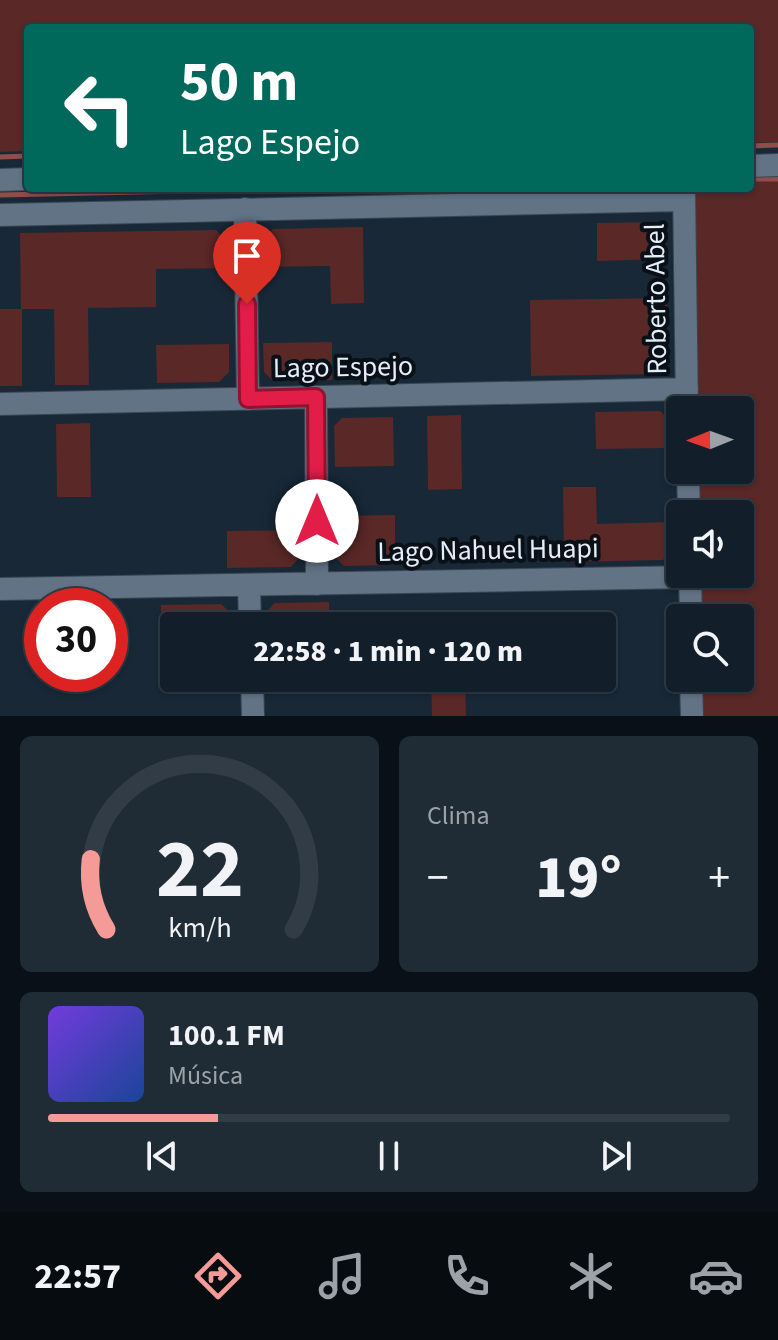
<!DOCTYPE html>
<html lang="es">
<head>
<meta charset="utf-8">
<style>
  body { margin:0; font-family:"Source Sans 3",sans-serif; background:#1f2b35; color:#f1f3f6; height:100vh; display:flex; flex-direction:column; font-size:30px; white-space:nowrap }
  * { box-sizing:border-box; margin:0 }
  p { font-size:26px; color:#9ca2a8 }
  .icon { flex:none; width:44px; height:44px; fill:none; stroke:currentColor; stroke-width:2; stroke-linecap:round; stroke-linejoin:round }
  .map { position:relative; height:716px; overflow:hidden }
  .panel { display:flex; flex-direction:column; gap:20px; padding:20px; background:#0a1017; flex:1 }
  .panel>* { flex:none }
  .guide { position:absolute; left:24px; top:24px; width:730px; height:168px; border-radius:8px; box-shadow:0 2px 6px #0004,0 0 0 2px #313c46; background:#00695c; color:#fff; overflow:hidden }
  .needle { width:52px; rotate:269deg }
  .fabs { position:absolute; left:666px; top:396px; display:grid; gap:16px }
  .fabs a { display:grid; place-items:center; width:88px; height:88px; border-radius:8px; background:#121e29; box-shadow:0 2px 6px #0004,0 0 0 2px #313c46; font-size:40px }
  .speed { position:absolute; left:24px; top:588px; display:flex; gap:16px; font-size:40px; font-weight:700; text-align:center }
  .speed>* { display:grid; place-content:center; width:104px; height:104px; border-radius:50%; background:#121e29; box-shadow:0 2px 6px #0004,0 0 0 2px #313c46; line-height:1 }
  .speed .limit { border:12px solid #d22; background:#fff; color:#111 }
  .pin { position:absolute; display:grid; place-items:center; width:68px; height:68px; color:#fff; margin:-82px -34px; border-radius:50% 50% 50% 0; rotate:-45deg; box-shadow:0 0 8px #0007 }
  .pin .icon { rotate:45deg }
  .me { position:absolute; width:88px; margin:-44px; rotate:0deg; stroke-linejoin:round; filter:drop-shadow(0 0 6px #0008) }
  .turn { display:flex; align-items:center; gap:28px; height:168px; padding:0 24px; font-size:36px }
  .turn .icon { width:104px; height:104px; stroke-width:2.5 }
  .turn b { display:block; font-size:56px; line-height:68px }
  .big { font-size:60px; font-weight:800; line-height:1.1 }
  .panel .widget { flex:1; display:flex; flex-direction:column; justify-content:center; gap:12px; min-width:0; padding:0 28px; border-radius:12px; background:#1f2b35 }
  .panel .dial { align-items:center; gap:0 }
  .dial svg { height:208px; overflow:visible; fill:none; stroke:#313c46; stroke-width:7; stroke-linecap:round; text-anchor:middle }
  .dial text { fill:#f1f3f6; stroke:none }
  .song { display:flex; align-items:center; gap:24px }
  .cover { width:96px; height:96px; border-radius:12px; background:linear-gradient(135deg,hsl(260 70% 55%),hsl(220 70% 35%)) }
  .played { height:8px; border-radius:4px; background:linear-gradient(90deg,#f59b97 25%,#313c46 25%) }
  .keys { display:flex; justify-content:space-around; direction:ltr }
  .heat { display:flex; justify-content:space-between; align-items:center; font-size:44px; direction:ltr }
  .panel .tiles { flex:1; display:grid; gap:20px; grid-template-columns:1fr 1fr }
  .widget:last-child { grid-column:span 2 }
  .trip { position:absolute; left:160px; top:612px; width:456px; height:80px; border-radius:8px; background:#121e29; box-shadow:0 2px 6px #0004,0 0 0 2px #313c46; font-weight:800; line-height:80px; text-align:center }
  .dock { display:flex; height:128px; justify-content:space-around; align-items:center; background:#070c10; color:#9ca2a8 }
  .dock .icon { width:56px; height:56px }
  .dock .selected { color:#f59b97 }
  .dock b { font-size:36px; color:#f1f3f6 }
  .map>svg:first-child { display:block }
  .green { fill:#592827 }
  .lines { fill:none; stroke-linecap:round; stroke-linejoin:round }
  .stream { stroke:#904e4b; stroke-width:5 }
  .minor-casing { stroke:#394552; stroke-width:24 }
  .minor { stroke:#617385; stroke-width:22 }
  .route-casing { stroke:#92132f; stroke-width:20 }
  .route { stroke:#e11d48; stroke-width:14 }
  .labels { text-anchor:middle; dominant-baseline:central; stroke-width:8; stroke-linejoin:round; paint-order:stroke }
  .street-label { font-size:28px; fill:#e4eef8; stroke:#091017 }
</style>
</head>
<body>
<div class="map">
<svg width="778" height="716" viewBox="0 0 778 716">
  <rect width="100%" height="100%" fill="#182837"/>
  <path class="green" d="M 0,0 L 778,0 L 778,142 L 750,143 L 750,28 L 28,28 L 28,151 L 0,152 Z
    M 778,172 L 778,716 L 700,716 L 700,678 L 740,678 L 740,618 L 699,618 L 698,574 L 740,574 L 740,514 L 698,514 L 697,470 L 740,470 L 740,410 L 696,410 L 693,188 L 750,188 L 750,173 Z
    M 658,222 L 666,230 L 667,259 L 597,261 L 597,223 Z
    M 363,227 L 364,303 L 331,304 L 330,266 L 262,267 L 262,240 L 273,229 Z
    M 216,230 L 228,242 L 228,268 L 156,269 L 156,307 L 88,308 L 89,385 L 55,385 L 54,309 L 22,309 L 22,386 L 0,386 L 0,309 L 21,309 L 20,233 Z
    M 667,298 L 668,363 L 659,374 L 531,376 L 530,300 Z
    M 332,342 L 332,380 L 273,381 L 264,372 L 263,343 Z
    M 229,344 L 229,372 L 219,382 L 157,383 L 156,345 Z
    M 660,411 L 669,419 L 669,448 L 596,449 L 595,412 Z
    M 461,415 L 462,489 L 428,490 L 427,416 Z
    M 393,417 L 394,466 L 335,467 L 334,426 L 342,418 Z
    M 90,423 L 91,497 L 57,497 L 56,424 Z
    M 563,487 L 596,487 L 597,524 L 670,522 L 670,551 L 663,560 L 564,562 Z
    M 395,515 L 395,565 L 344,566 L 336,558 L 336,516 Z
    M 299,530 L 300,557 L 291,567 L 227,568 L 227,531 Z
    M 329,602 L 329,626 L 267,626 L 267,611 L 275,603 Z
    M 221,604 L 232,614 L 232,626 L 174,626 L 174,646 L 161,646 L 161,605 Z
    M 431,678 L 465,678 L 466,716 L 432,716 Z"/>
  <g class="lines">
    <path class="stream" d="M 750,146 L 778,145
      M 0,157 L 28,156
      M 750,179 L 778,179
      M 0,195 L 323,188"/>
    <defs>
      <path id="minor" d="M 750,166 L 778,165
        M 0,180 L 28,179
        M 684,188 L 687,410
        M 245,209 L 248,399
        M 0,215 L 684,200
        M 316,397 L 317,584
        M 0,404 L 687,389
        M 688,470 L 689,514
        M 690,574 L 691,618
        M 249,585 L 250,626
        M 0,589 L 690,577
        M 252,678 L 253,716
        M 691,678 L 692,716"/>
    </defs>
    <use href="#minor" class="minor-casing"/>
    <use href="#minor" class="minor"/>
  </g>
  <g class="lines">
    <defs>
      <path id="route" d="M 247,304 L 248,399 L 316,397 L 317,521"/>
    </defs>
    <use href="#route" class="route-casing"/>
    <use href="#route" class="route"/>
  </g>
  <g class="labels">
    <g class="street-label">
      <text transform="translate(656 299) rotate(-91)">Roberto Abel</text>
      <text transform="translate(343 367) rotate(-1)">Lago Espejo</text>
      <text transform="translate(488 550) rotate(-1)">Lago Nahuel Huapi</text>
    </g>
  </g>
</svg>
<div class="fabs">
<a><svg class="needle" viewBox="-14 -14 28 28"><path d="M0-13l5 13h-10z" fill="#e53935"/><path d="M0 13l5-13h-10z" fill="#9ca2a8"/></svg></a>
<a><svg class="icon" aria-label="sound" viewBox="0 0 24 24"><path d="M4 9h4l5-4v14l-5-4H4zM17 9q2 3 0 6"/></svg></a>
<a><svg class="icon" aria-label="search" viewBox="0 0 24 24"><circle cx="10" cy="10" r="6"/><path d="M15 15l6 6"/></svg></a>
</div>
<div class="speed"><div class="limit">30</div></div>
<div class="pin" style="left:247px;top:304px;background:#d93025"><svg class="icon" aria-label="arrive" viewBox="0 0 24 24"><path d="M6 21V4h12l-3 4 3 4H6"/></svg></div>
<svg class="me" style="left:317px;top:521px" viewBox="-20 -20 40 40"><circle r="19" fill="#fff"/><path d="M0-13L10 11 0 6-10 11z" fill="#e11d48"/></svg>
<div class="trip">22:58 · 1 min · 120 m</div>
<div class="guide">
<div class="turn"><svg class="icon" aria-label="left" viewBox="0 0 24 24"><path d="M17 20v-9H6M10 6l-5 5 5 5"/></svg><div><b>50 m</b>Lago Espejo</div></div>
</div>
</div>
<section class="panel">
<div class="tiles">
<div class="widget dial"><svg viewBox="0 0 100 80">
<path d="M14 69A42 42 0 1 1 86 69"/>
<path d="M14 69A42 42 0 0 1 8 42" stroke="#f59b97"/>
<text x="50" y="56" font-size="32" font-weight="700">22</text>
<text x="50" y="72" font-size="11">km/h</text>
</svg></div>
<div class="widget"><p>Clima</p>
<div class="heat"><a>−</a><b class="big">19°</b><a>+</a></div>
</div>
<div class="widget">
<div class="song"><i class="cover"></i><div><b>100.1 FM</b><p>Música</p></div></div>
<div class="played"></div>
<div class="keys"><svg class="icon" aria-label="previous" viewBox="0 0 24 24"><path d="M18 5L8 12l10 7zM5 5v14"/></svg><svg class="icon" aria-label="pause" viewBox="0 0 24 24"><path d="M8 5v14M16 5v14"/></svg><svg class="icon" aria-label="next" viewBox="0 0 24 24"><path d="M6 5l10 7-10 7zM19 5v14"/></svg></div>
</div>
</div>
</section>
<nav class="dock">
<b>22:57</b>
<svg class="icon selected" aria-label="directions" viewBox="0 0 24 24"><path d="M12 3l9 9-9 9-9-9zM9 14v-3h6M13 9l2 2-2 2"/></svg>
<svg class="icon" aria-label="music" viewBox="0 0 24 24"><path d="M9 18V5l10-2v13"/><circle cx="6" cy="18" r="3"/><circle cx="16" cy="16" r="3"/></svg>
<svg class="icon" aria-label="phone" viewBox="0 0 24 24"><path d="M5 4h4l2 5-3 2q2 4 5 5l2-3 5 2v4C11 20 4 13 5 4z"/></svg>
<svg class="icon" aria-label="climate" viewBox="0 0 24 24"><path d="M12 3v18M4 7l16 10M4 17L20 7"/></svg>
<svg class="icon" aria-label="car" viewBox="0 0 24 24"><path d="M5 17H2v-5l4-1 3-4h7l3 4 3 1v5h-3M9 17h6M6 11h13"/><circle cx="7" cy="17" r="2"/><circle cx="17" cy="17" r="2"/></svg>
</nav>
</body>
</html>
